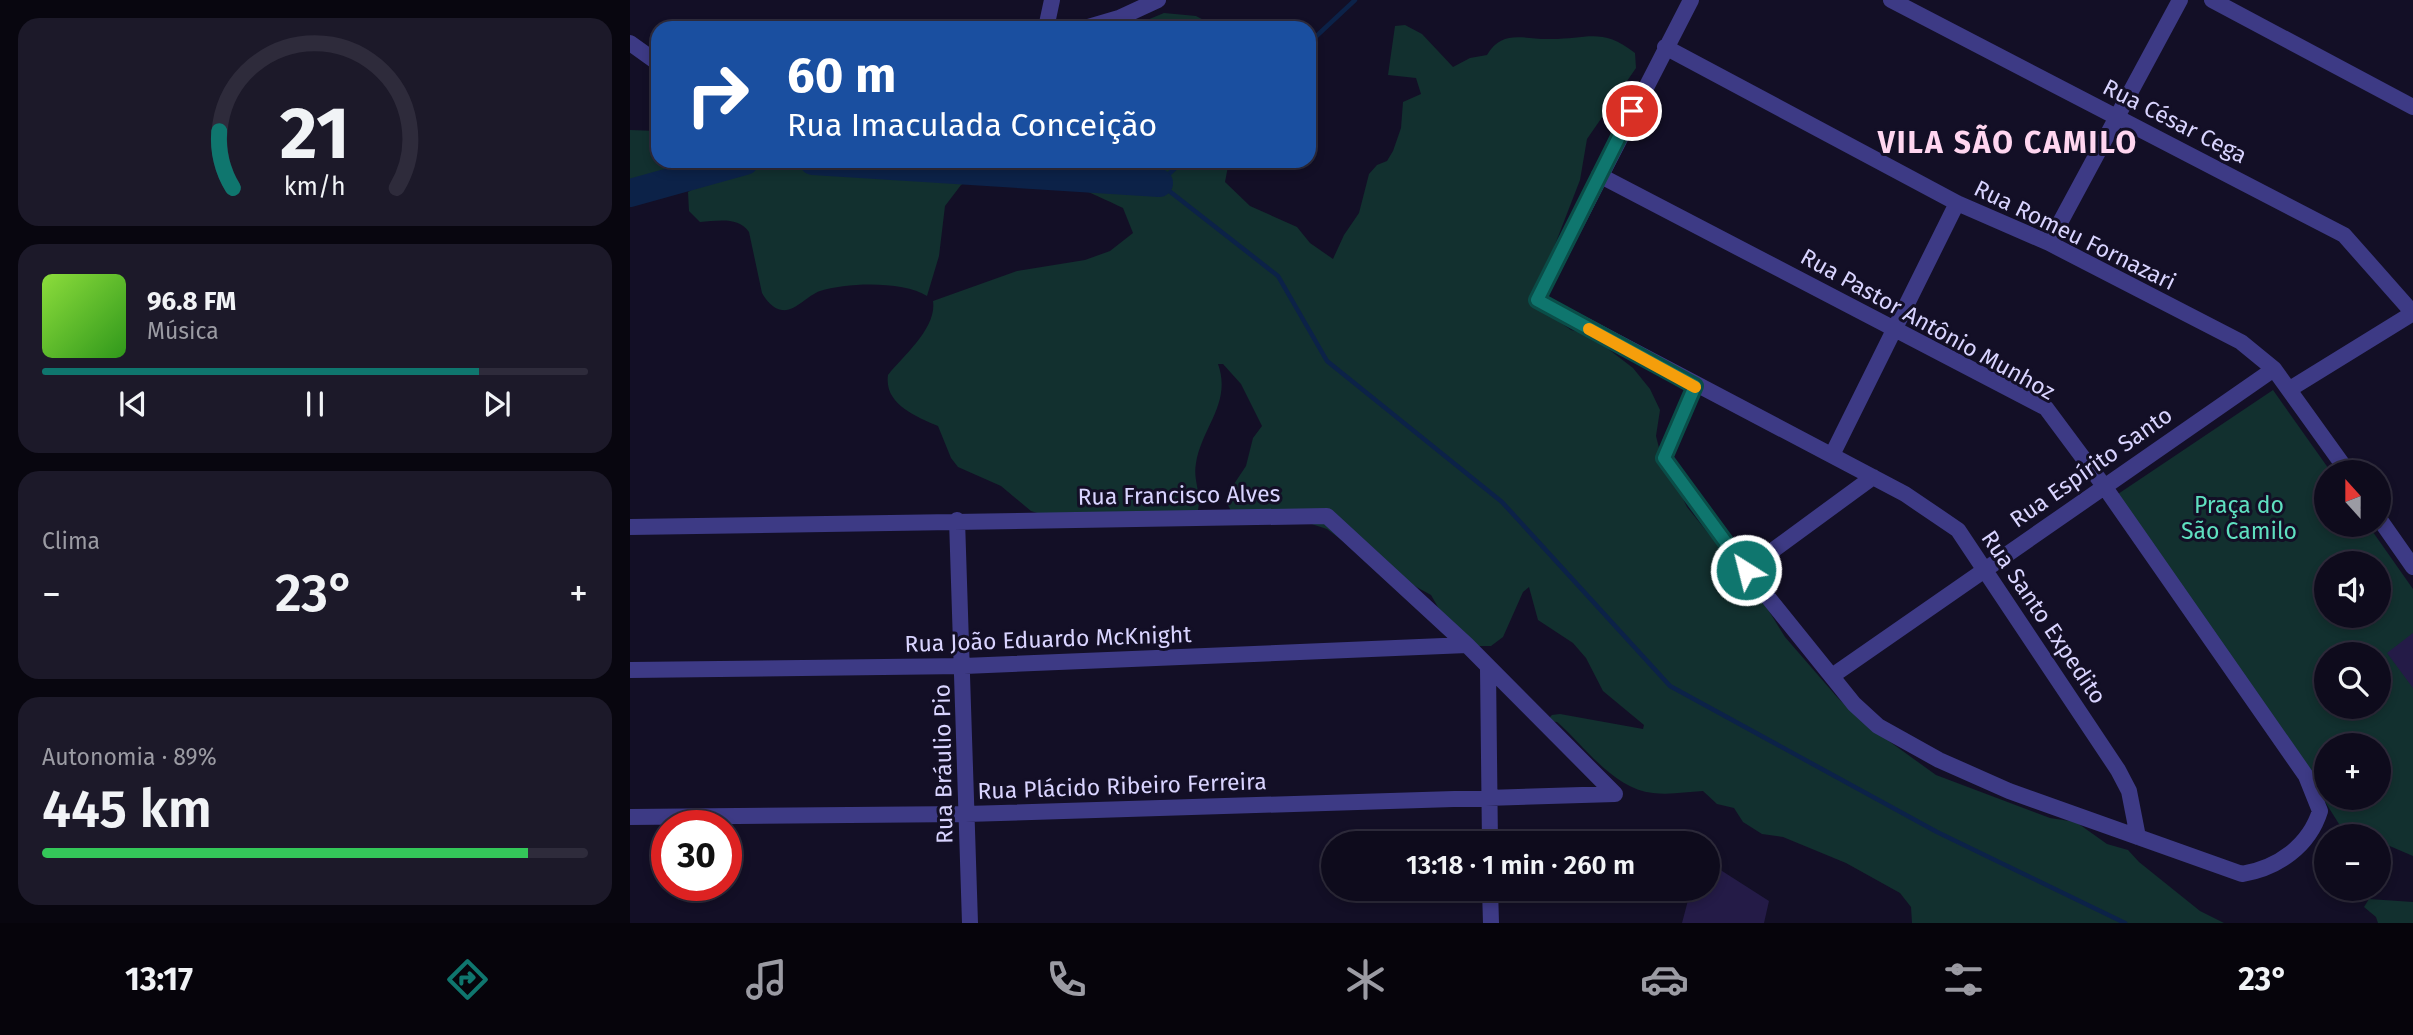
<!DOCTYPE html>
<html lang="pt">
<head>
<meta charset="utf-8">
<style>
  body { margin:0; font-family:"Fira Sans",sans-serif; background:#1c1929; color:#f1f3f6; height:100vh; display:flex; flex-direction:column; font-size:26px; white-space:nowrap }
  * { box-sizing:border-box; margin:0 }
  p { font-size:23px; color:#9b9ba3 }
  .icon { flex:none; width:38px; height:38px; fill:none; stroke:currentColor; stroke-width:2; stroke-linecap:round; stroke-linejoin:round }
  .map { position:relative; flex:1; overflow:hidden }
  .drawer { display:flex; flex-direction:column; gap:18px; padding:18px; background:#08060f; width:630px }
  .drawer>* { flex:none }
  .hud { position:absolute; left:21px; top:21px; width:665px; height:147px; border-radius:21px; box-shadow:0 4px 10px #0003,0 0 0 2px #2e2b3b; background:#1a4fa0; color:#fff; overflow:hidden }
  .needle { width:46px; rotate:339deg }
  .tools { position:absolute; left:1684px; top:460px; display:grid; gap:14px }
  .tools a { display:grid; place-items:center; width:77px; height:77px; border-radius:50%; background:#0e0b1c; box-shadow:0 4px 10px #0003,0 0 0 2px #2e2b3b; font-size:35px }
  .speed { position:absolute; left:21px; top:810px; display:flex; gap:14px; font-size:35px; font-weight:700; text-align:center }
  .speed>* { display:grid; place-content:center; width:91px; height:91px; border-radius:50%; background:#0e0b1c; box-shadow:0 4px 10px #0003,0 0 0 2px #2e2b3b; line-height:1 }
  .speed .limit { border:10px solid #d22; background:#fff; color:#111 }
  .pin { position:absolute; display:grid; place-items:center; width:60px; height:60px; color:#fff; margin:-30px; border:4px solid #fff; border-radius:50%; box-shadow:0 2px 7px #0007 }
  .me { position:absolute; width:77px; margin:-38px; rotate:324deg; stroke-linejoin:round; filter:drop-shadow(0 0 5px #0008) }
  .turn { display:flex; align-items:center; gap:24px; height:147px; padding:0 21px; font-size:32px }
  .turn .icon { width:91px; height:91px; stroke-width:2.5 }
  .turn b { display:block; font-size:49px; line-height:60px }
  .big { font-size:52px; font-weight:600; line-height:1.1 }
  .drawer .card { flex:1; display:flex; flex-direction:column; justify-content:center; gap:10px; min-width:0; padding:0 24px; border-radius:21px; background:#1c1929 }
  .drawer .dial { align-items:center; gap:0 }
  .dial svg { height:182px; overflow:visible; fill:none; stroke:#2e2b3b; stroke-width:7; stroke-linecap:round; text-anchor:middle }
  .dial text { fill:#f1f3f6; stroke:none }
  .song { display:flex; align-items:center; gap:21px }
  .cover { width:84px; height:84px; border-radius:10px; background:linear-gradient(135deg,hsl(90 70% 55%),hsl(110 70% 35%)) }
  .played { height:7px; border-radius:4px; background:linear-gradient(90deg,#0f766e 80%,#2e2b3b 80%) }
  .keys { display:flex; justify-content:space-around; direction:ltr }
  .heat { display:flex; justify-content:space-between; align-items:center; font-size:38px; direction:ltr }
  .charge { height:10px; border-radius:5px; background:linear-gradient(90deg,#34c759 89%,#2e2b3b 0) }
  .trip { position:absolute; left:691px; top:831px; width:399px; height:70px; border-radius:35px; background:#0e0b1c; box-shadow:0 4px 10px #0003,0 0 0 2px #2e2b3b; font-weight:600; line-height:70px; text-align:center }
  .menu { display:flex; height:112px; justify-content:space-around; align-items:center; background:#06040b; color:#9b9ba3 }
  .menu .icon { width:49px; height:49px }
  .menu .active { color:#0f766e }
  .menu b { font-size:32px; color:#f1f3f6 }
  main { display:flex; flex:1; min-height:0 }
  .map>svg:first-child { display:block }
  .green { fill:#12302f; fill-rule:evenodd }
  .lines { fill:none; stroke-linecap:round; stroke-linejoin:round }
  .stream { stroke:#0c2248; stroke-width:4.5 }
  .river { stroke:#0c2248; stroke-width:28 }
  .building { fill:#241b47 }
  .minor { stroke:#3d3a85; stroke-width:16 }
  .route-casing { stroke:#0a4d48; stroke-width:18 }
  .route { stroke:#0f766e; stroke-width:12 }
  .slow { stroke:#f59e0b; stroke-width:12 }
  .labels { text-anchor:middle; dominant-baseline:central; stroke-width:6; stroke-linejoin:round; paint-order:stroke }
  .street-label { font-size:23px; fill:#d9d4ff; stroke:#130f26 }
  .park-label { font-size:23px; fill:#5fe0c0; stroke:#130f26 }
  .district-label { font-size:30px; font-weight:bold; letter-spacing:2px; fill:#ffd6f0; stroke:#130f26 }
</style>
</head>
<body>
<main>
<section class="drawer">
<div class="card dial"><svg viewBox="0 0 100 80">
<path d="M14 69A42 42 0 1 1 86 69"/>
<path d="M14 69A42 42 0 0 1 8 44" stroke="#0f766e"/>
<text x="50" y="56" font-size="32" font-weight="700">21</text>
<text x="50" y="72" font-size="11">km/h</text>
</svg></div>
<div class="card">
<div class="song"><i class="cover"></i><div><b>96.8 FM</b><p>Música</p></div></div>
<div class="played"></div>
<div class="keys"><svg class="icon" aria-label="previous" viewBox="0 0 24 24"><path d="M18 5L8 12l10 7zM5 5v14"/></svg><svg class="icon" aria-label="pause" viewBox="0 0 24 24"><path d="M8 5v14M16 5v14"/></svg><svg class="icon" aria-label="next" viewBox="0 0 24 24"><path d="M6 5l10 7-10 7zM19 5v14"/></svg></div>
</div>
<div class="card"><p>Clima</p>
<div class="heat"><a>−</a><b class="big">23°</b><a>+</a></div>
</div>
<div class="card"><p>Autonomia · 89%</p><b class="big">445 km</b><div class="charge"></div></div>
</section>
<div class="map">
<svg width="1783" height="923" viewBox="0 0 1783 923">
  <rect width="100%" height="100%" fill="#130f26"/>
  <path class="green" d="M 534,13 L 566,16 L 589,28 L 476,28 L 517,20 Z
    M 775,25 L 792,34 L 823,67 L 840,58 L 857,55 C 873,28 894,40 921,39 C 958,39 972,27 1005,53 L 1006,68 L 957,139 L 950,180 L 914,273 L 915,304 L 927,320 L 941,330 L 960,335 L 1003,368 L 1020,389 L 1030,410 L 1026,436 L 1030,452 L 1057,507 L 1091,549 L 1113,569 L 1155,637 L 1207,697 L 1231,721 L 1306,775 L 1420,818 L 1446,822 L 1477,844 L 1498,850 L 1509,862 L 1570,911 L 1594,923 L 1282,923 L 1281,907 L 1270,893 L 1216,863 L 1153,837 L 1132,834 L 1113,822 L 1104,808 L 1087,804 L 1073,791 C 1056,792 1040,795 1023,793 C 983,789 955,746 927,722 L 916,721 L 922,715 L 930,714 L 1013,729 L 1014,725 L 973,691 L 956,658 L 943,643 L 908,620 L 899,587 L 893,592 L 873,637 L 861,646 L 849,646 L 820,628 L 801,595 L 739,561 L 697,529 L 672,521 L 601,511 L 597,503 L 598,493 L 616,466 L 623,438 L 632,426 L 611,384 L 593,364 L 588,364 C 602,403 572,427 566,463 C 562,485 576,497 564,521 L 445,525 L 401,511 L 371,486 L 328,467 L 321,458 L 308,426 C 285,416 254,404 258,375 C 274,355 307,328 303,301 L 387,271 L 455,260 L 480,251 L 503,233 L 493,208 C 458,191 409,169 371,161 L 331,185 L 315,206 L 309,256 L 297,296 C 274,281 218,282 190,291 C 178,295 165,312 152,310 C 143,309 136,300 132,293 L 119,232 C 108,216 87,221 70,222 L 59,211 L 58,192 L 89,174 L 90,169 L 21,188 L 0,189 L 0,130 L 28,131 L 28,161 L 599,161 L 595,182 L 620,206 L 667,227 L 680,243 L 703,259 L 714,235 L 729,213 L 739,174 L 747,165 L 757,161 L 763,151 L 771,128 L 773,102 L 791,94 L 786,78 L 758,75 L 765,26 Z
    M 1643,390 L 1701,472 L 1696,472 L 1696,525 L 1738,525 L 1783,589 L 1783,856 L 1748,841 L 1748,836 L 1737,836 L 1709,824 L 1652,733 L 1488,494 ZM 1696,564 L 1748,564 L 1748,616 L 1696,616 ZM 1696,654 L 1748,654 L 1748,707 L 1696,707 ZM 1696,746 L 1748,746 L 1748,798 L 1696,798 Z
    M 1739,899 L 1783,902 L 1783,923 L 1748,923 L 1746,917 L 1734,907 Z"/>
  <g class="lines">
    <path class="stream" d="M 679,43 L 725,0
      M 553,161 L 529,183 L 648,276 L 697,361 L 872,502 L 1040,686 L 1307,832 L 1495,923"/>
    <path class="river" d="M 183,161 L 529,183
      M 0,193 L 115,161"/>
  </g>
  <path class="building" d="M 1783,633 L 1783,688 L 1757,653 Z
    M 1078,862 L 1139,901 L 1134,923 L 1052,923 L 1061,889 L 1078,889 Z"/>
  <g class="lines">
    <path class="minor" d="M 1061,0 L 907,300 L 1275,494 L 1328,530 L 1488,770 L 1499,791 L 1508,837
      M 1261,0 L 1714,235 L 1783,313
      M 1582,0 L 1783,107
      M 416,28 L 422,0
      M 455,28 L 489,18 L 528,0
      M 0,43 L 28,63
      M 1035,47 L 1327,203 L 1419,243 L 1611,342 L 1644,369 L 1718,472
      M 969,175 L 1416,408 L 1474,486 L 1676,776 L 1690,811 C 1679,846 1648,868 1612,874 L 1379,791 L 1309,760 L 1248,726 L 1224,704 L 1116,570 L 1034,458 L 1065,386
      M 1419,243 L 1550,0
      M 1660,389 L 1783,313
      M 1202,455 L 1327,203
      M 1748,517 L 1783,567
      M 327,520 L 340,923
      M 0,527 L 697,516 L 837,645 L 985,794
      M 1116,570 L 1243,477
      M 858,669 L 860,844
      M 0,670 L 334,666 L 837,645
      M 1202,676 L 1644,369
      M 0,817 L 336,814 L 985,794
      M 860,889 L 861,923"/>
  </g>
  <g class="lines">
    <defs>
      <path id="route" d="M 1002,111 L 907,300 L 1065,386 L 1034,458 L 1116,570"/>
    </defs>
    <use href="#route" class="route-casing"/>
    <use href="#route" class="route"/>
    <path class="slow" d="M 959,329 L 1065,387"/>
  </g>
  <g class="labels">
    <g class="street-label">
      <text transform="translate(1545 121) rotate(27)">Rua César Cega</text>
      <text transform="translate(1445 235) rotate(26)">Rua Romeu Fornazari</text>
      <text transform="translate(1298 324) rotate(29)">Rua Pastor Antônio Munhoz</text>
      <text transform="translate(1461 467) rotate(-35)">Rua Espírito Santo</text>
      <text transform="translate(549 495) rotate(-1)">Rua Francisco Alves</text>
      <text transform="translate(1414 617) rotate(56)">Rua Santo Expedito</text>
      <text transform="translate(418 639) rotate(-2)">Rua João Eduardo McKnight</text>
      <text transform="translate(313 764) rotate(-91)">Rua Bráulio Pio</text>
      <text transform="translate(492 786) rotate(-2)">Rua Plácido Ribeiro Ferreira</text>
    </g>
    <g class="park-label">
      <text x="1609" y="505">Praça do<tspan x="1609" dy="26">São Camilo</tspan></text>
    </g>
    <g class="district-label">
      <text x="1378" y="143">VILA SÃO CAMILO</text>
    </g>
  </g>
</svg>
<div class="tools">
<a><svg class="needle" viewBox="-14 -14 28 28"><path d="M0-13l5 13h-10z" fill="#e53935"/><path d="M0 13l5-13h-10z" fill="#9b9ba3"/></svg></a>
<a><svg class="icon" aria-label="sound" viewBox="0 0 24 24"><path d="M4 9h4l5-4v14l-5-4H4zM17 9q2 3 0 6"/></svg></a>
<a><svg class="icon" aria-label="search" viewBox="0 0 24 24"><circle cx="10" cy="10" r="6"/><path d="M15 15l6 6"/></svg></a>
<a>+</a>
<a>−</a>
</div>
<div class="speed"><div class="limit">30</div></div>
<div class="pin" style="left:1002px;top:111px;background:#d93025"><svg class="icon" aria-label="arrive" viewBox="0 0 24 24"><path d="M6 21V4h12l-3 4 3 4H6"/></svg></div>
<svg class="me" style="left:1116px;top:570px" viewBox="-20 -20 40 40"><circle r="17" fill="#0f766e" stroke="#fff" stroke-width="3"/><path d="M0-11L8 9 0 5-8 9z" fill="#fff"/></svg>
<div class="trip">13:18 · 1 min · 260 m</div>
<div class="hud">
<div class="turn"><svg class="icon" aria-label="right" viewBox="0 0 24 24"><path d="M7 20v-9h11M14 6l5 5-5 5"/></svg><div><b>60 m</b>Rua Imaculada Conceição</div></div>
</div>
</div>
</main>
<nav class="menu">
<b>13:17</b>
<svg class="icon active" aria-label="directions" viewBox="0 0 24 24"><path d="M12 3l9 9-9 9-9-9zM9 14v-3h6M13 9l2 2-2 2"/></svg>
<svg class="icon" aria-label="music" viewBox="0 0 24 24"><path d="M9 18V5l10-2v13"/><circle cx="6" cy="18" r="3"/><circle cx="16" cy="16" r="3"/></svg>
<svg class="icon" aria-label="phone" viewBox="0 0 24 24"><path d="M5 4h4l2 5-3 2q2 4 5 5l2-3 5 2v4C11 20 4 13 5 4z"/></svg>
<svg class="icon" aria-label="climate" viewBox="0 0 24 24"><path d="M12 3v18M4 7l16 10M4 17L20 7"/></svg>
<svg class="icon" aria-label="car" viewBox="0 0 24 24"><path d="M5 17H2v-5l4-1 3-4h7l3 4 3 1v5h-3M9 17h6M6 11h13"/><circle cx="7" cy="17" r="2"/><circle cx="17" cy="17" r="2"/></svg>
<svg class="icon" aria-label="filters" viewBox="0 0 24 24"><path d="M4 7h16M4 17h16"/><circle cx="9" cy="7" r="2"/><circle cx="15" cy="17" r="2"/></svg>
<b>23°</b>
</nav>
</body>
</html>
